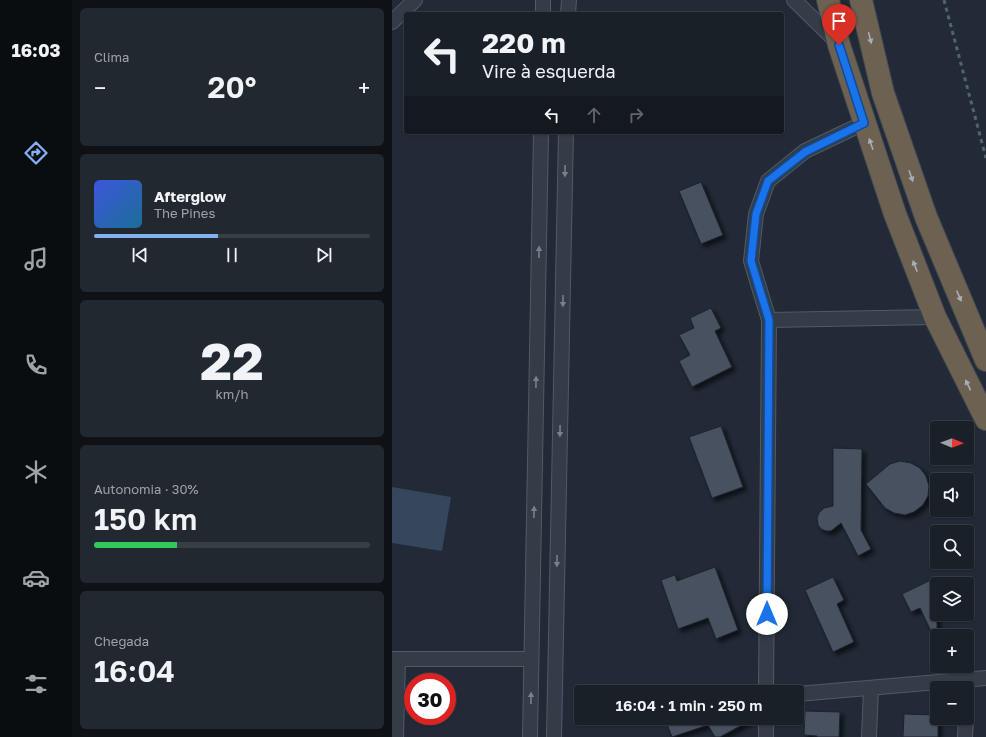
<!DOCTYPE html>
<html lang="pt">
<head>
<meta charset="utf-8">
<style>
  body { margin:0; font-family:"Golos Text",sans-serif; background:#222830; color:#f1f3f6; height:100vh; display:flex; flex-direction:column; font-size:15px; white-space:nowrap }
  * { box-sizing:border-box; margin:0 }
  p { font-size:13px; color:#9fa3a8 }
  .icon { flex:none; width:22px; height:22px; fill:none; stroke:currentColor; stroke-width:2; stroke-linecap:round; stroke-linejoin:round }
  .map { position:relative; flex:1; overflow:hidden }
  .panel { display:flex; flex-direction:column; gap:8px; padding:8px; background:#0e1216; width:320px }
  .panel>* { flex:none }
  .top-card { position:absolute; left:12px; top:12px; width:380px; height:122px; border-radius:4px; box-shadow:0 1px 3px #0004,0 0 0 1px #373e45; background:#192028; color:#f1f3f6; overflow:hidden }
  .needle { width:26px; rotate:91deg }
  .controls { position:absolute; left:538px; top:421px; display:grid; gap:8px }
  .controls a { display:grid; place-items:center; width:44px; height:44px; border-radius:4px; background:#192028; box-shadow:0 1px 3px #0004,0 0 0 1px #373e45; font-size:20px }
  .speed { position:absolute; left:12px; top:673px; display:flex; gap:8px; font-size:20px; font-weight:700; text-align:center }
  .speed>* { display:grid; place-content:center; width:52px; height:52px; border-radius:50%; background:#192028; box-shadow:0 1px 3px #0004,0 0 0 1px #373e45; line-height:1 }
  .speed .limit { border:6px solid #d22; background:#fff; color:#111 }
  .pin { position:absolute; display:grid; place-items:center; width:34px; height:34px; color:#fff; margin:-41px -17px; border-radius:50% 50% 50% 0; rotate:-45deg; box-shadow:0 0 4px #0007 }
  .pin .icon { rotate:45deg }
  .me { position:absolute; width:44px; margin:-22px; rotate:0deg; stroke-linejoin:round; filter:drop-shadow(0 0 3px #0008) }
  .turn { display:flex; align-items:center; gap:14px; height:84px; padding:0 12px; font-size:18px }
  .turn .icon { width:52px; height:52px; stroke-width:2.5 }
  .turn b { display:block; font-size:28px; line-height:34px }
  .lanes { display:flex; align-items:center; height:38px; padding:0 12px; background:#0003; justify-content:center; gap:20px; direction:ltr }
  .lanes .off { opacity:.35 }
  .big { font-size:30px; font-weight:600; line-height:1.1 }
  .panel .tile { flex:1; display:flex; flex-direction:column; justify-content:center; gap:6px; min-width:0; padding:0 14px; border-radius:6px; background:#222830 }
  .panel .dial { align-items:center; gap:0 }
  .dial b { font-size:52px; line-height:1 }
  .song { display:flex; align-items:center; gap:12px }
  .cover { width:48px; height:48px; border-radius:6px; background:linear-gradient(135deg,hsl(230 70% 55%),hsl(200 70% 35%)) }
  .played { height:4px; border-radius:2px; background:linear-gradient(90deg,#85aff3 45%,#373e45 45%) }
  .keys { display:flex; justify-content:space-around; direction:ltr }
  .heat { display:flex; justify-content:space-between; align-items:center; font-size:22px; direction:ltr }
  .charge { height:6px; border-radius:3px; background:linear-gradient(90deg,#34c759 30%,#373e45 0) }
  .trip { position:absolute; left:182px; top:685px; width:230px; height:40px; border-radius:4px; background:#192028; box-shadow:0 1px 3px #0004,0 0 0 1px #373e45; font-weight:600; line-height:40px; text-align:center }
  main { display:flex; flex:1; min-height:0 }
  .menu { display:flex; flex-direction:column; width:72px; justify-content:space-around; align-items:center; background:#0a0d10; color:#9fa3a8 }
  .menu .icon { width:28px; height:28px }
  .menu .active { color:#85aff3 }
  .menu b { font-size:18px; color:#f1f3f6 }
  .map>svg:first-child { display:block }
  .water { fill:#35465d }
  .building { fill:#475160; stroke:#1c232e; filter:url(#shadow) }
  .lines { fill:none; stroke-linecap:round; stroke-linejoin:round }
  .street-casing { stroke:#525a65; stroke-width:16 }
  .highway-casing { stroke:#3f4752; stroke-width:24 }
  .street { stroke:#343c47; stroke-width:14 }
  .highway { stroke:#6d6252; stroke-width:22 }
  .rail { stroke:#57606e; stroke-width:3; stroke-dasharray:4 4; stroke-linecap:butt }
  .oneway { fill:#a8aeb9 }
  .oneway2 { fill:#78808c }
  .route-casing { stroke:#114b97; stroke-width:10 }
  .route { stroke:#1a73e8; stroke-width:7 }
</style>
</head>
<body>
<main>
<nav class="menu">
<b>16:03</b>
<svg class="icon active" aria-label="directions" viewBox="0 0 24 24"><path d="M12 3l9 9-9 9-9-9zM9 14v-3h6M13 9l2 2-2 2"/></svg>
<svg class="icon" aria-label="music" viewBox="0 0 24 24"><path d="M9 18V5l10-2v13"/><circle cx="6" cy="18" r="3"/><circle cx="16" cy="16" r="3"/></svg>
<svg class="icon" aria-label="phone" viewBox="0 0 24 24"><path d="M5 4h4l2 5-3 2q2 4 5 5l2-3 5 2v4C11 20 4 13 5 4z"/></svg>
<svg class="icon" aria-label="climate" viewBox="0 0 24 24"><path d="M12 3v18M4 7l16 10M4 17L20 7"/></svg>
<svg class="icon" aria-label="car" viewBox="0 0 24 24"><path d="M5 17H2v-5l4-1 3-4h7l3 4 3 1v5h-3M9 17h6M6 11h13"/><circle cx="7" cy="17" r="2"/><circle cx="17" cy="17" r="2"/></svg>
<svg class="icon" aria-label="filters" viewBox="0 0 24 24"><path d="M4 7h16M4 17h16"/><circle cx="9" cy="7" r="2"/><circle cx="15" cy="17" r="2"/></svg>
</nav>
<section class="panel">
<div class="tile"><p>Clima</p>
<div class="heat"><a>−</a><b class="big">20°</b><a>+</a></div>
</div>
<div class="tile">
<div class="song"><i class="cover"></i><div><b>Afterglow</b><p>The Pines</p></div></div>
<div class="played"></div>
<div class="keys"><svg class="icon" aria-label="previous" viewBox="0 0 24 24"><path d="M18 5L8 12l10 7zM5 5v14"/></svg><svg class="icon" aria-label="pause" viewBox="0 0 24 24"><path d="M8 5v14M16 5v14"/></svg><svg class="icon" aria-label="next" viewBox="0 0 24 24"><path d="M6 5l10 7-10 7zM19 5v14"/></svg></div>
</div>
<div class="tile dial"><b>22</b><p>km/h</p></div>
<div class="tile"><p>Autonomia · 30%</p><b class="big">150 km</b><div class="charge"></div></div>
<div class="tile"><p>Chegada</p><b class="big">16:04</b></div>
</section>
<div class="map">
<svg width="594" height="737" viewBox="0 0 594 737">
  <defs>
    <filter id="shadow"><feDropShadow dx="3.5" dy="3.5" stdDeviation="2" flood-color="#0009"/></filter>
  </defs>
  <rect width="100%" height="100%" fill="#212a36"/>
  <path class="water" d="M 0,487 L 59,497 L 50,551 L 0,543 Z"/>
  <path class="building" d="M 309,182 L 331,235 L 309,244 L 287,191 Z
    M 319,308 L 329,328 L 323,331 L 340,367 L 300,387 L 287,361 L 298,355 L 287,335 L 302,328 L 298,318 Z
    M 329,426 L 351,487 L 320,498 L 297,437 Z
    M 441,448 L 470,449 L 469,530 L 479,549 L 466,556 L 449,523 L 439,531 L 434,531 L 429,529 L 426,525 L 425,518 L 427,513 L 432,508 L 441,506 Z
    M 508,461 L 519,463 L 528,468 L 534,476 L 537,486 L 536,496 L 531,505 L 522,512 L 513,515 L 502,513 L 493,508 L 474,484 L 498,464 Z
    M 323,567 L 346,630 L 324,639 L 316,618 L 286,629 L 269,580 L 283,575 L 285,581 Z
    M 441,577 L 452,600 L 445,604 L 462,642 L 441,652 L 413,590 Z
    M 545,577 L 545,644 L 528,608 L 519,612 L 510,594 Z
    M 413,711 L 448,712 L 447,737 L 425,737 L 425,736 L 412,735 Z
    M 512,714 L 545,715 L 545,718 L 546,718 L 546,737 L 511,737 Z
    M 290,718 L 363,718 L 328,737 L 323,737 L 316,725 L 280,737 L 275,724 Z"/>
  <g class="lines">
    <defs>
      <path id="street" d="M 402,0 L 446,43
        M 151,14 L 151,0
        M 176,14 L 177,0
        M 0,22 L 23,0
        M 377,320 L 543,317
        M 0,659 L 139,659
        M 374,692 L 377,320 L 359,261 L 364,214 L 376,181 L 413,151 L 472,123
        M 405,694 L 594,678
        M 4,737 L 6,659
        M 138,737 L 149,132
        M 162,737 L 174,132
        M 374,737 L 374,718
        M 477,737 L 479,688
        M 573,737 L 574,718"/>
      <path id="highway" d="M 436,0 L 447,45 L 503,214 L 543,317 L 594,419
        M 469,0 L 491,93 L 534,217 L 594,360"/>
    </defs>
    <use href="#street" class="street-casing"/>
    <use href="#highway" class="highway-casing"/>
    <use href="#street" class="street"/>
    <use href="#highway" class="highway"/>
    <path class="rail" d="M 552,0 L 594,158"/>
  </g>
  <defs><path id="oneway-solid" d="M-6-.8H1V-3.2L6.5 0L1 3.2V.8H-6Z"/></defs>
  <g class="oneway">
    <use href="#oneway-solid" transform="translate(478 38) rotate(76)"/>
    <use href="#oneway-solid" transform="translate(479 144) rotate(-109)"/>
    <use href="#oneway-solid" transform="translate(519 176) rotate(71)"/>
    <use href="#oneway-solid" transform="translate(523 266) rotate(-111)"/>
    <use href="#oneway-solid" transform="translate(567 296) rotate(67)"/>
    <use href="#oneway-solid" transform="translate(576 385) rotate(-116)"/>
  </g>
  <g class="oneway2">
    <use href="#oneway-solid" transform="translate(173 171) rotate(91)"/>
    <use href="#oneway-solid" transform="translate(147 252) rotate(-89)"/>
    <use href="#oneway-solid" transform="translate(171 301) rotate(91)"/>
    <use href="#oneway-solid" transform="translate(144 382) rotate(-89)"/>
    <use href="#oneway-solid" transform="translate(168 431) rotate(91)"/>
    <use href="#oneway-solid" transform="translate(142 512) rotate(-89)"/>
    <use href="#oneway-solid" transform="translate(165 561) rotate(91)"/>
    <use href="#oneway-solid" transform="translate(139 698) rotate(-89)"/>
  </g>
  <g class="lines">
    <defs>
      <path id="route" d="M 375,614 L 377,320 L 359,261 L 364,214 L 376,181 L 413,152 L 472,123 L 447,45"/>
    </defs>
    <use href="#route" class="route-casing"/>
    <use href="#route" class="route"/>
  </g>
</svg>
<div class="controls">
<a><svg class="needle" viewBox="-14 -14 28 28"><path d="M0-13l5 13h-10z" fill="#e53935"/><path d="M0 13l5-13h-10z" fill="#9fa3a8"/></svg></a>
<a><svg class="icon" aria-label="sound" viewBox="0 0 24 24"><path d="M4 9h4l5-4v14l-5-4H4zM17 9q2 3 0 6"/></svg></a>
<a><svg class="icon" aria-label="search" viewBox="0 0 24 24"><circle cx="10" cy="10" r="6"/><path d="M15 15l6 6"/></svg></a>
<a><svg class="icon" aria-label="layers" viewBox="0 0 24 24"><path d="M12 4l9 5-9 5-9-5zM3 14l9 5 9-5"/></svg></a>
<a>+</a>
<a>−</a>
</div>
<div class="speed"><div class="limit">30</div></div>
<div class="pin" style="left:447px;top:45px;background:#d93025"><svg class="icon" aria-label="arrive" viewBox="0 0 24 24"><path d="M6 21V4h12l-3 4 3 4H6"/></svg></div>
<svg class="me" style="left:375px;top:614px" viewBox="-20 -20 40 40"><circle r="19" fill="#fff"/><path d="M0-13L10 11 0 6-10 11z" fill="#1a73e8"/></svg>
<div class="trip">16:04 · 1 min · 250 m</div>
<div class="top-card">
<div class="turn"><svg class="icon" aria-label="left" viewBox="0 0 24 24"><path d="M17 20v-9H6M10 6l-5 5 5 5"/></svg><div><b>220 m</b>Vire à esquerda</div></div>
<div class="lanes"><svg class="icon" aria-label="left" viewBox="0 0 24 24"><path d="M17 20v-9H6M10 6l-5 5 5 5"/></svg><svg class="icon off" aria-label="ahead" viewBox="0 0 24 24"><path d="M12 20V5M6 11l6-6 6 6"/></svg><svg class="icon off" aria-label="right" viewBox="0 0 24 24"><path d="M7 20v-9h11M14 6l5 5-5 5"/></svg></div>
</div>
</div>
</main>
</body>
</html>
